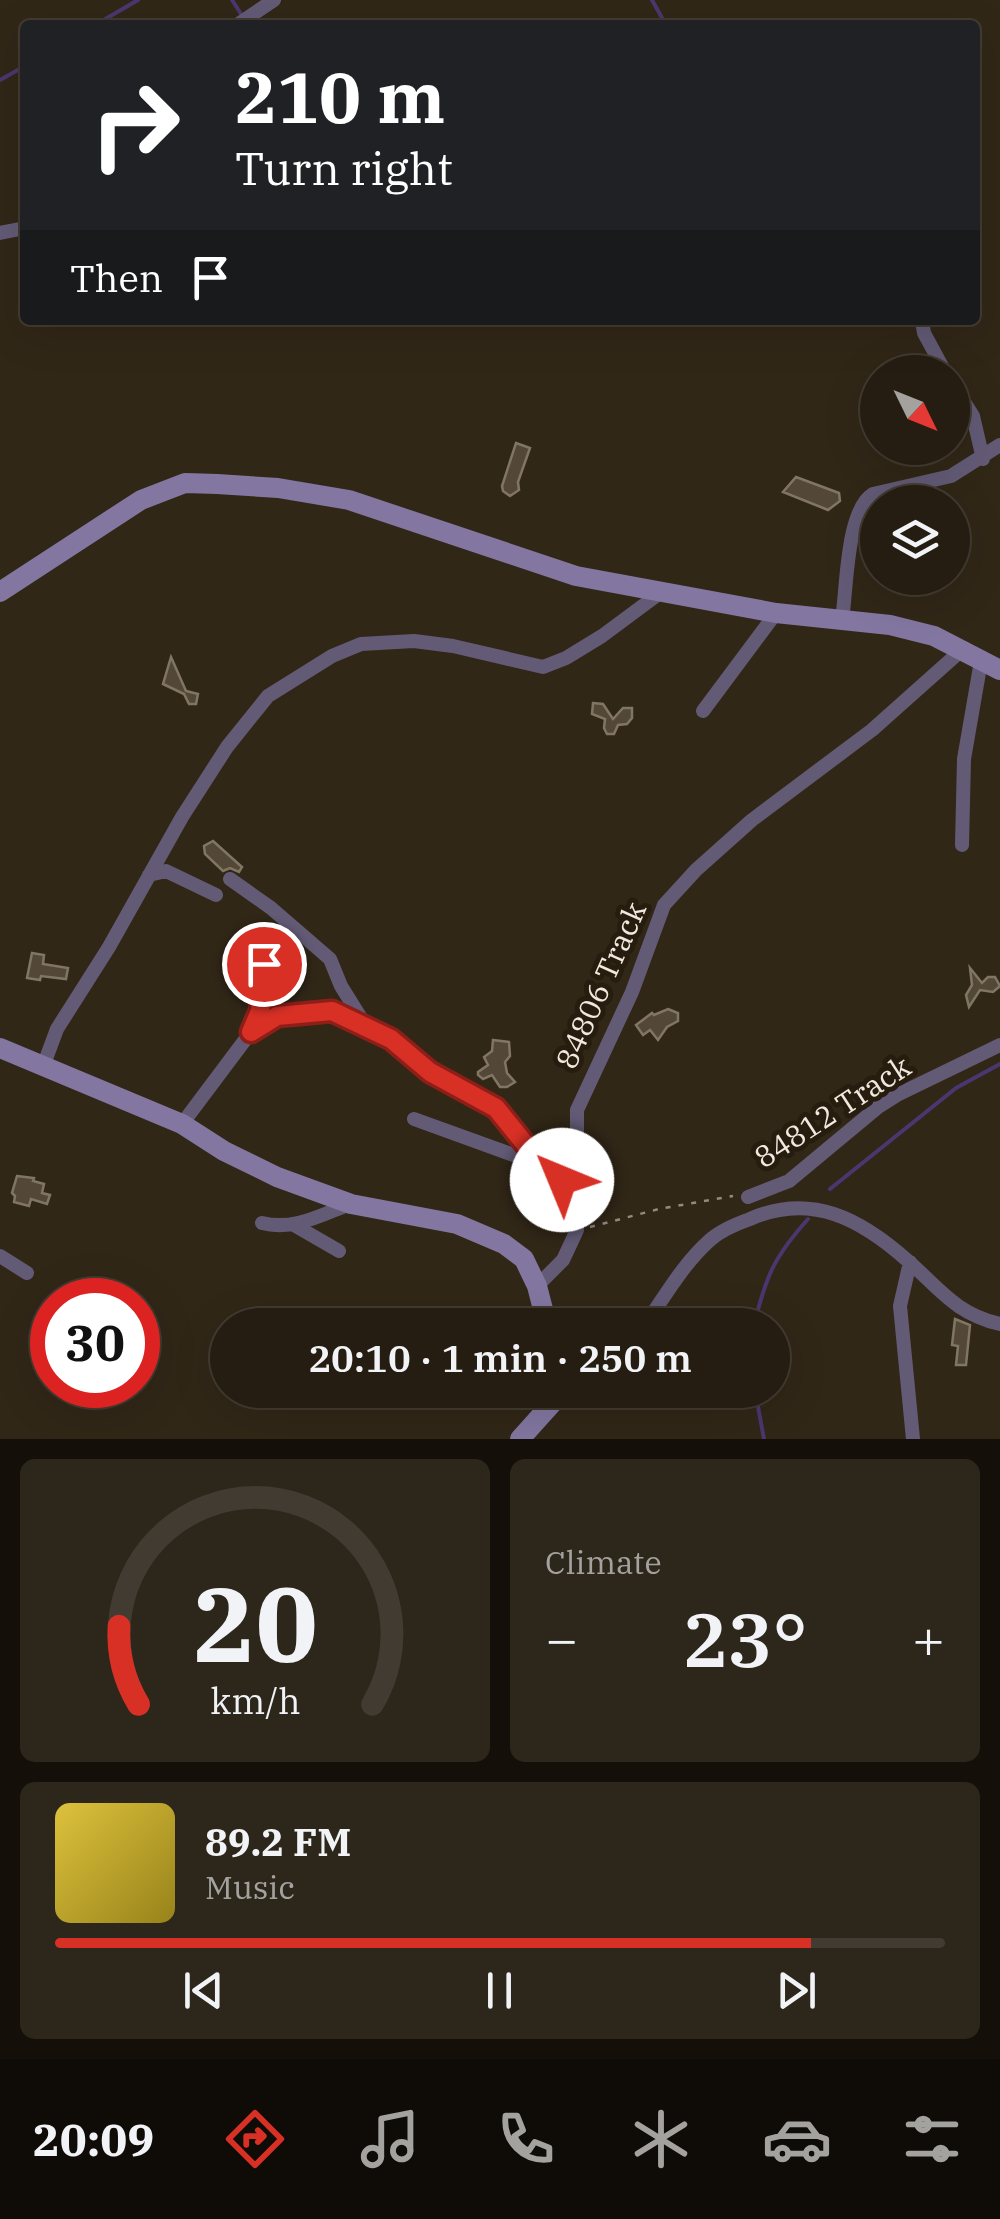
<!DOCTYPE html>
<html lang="en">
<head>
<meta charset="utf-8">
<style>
  body { margin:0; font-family:"IBM Plex Serif",serif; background:#2d261a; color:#f1f3f6; height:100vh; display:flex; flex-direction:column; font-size:38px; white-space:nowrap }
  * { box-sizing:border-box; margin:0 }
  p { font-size:32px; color:#a3a29f }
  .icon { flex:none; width:55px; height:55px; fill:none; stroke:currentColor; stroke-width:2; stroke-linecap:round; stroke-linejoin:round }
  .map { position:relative; height:1439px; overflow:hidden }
  .details { display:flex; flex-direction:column; gap:20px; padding:20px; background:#141009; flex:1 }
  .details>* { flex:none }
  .banner { position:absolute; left:20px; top:20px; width:960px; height:305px; border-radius:10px; box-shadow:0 10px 40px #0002,0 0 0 2px #423b31; background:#202124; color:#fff; overflow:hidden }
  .needle { width:65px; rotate:133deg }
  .buttons { position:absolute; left:860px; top:355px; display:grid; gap:20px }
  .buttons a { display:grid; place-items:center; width:110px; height:110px; border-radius:50%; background:#251d11; box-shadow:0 10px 40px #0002,0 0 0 2px #423b31; font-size:50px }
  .speed { position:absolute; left:30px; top:1278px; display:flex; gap:20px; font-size:50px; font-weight:700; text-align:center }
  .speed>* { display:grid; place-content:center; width:130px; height:130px; border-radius:50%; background:#251d11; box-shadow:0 10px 40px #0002,0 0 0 2px #423b31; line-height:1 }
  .speed .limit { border:15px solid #d22; background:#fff; color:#111 }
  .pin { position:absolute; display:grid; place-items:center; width:85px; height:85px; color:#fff; margin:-42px; border:5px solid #fff; border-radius:50%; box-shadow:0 2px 10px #0007 }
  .me { position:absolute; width:110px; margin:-55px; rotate:315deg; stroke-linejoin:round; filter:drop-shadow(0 0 8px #0008) }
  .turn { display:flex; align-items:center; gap:35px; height:210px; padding:0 50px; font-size:45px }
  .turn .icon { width:130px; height:130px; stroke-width:2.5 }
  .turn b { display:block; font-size:70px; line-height:85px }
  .then { display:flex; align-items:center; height:95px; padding:0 50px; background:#0003; gap:20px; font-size:38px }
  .big { font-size:75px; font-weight:600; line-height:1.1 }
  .details .tile { flex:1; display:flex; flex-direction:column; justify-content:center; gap:15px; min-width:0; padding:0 35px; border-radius:15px; background:#2d261a }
  .details .dial { align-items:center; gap:0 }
  .dial svg { height:260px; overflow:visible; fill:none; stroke:#423b31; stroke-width:7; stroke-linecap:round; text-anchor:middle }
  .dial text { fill:#f1f3f6; stroke:none }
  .song { display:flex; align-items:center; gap:30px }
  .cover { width:120px; height:120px; border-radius:15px; background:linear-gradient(135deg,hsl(50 70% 55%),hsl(50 70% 35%)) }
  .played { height:10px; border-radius:5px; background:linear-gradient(90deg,#d93025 85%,#423b31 85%) }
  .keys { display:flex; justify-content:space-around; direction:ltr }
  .heat { display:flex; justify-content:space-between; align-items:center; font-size:55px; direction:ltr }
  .details .tiles { flex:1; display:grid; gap:20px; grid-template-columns:1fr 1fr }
  .tile:last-child { grid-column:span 2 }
  .trip { position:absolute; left:210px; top:1308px; width:580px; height:100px; border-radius:50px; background:#251d11; box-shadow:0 10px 40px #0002,0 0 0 2px #423b31; font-weight:600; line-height:100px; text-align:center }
  .tab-bar { display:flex; height:160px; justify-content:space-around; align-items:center; background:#0f0c07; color:#a3a29f }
  .tab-bar .icon { width:70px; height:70px }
  .tab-bar .on { color:#d93025 }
  .tab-bar b { font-size:45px; color:#f1f3f6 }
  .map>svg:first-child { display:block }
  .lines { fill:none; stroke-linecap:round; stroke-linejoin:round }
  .stream { stroke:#4a3770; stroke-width:4 }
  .building { fill:#534837; stroke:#817563; stroke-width:2.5 }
  .path { stroke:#938b7e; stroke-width:2.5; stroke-dasharray:5 8; stroke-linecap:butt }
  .street { stroke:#635b76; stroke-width:14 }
  .secondary { stroke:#8377a1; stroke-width:20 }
  .route-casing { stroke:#8d1f18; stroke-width:25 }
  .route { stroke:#d93025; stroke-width:18 }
  .labels { text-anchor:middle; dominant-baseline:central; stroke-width:10; stroke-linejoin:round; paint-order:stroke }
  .street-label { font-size:30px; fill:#f0e9df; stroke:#271d0e }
</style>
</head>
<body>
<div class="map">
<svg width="1000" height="1439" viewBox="0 0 1000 1439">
  <rect width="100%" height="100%" fill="#312717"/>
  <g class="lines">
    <path class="stream" d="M 232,0 L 243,17
      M 652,0 L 666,25
      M 95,25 L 138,0
      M 0,80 L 25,66
      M 830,1189 L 956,1088 L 1000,1064
      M 754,1325 C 766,1276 774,1257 808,1219
      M 755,1390 L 764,1439"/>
  </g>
  <path class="building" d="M 516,443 L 530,448 L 518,482 L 519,490 L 510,496 L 503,491 L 502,486 Z
    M 796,477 L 839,493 L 840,501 L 828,510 L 783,492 Z
    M 171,657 L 186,691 L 198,694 L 196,704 L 189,704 L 184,694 L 163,684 Z
    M 593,703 L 603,704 L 613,719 L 623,708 L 632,708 L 632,718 L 627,724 L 618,725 L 614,734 L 607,734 L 604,728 L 605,719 L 592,714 Z
    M 213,841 L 242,867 L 239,872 L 230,868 L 223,871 L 205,854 L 204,846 Z
    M 32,953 L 44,955 L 43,964 L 68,968 L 66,979 L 41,976 L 40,980 L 27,978 Z
    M 970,968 L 982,983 L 988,977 L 995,977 L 1000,986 L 993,992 L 980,990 L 969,1007 L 966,995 L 972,985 Z
    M 668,1009 L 678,1013 L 678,1021 L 667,1027 L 658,1040 L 650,1030 L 643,1035 L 636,1025 L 652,1013 L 654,1015 Z
    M 493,1040 L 509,1042 L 510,1056 L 505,1062 L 507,1073 L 515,1082 L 507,1087 L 500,1087 L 492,1075 L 483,1079 L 478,1075 L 478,1072 L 488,1065 L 484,1057 L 492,1051 Z
    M 17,1176 L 34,1178 L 33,1181 L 44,1184 L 42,1193 L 50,1195 L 47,1204 L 31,1199 L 29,1206 L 14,1202 L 15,1196 L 12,1193 Z
    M 955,1319 L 970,1325 L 966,1365 L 956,1365 L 958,1346 L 952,1345 Z"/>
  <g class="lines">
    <path class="path" d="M 590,1227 L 659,1209 L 733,1196"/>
    <path class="street" d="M 237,25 L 274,0
      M 0,233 L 25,228
      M 922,320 L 924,333 L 945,372
      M 952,383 L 973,416 L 983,459
      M 842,620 C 847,588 846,511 873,494 L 951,476 L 1000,445
      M 703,711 L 776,613
      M 962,845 L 964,759 L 981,661
      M 149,875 L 166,871 L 216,895
      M 230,879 L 271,908 L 330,959 L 341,986 L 369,1031 L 391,1039 L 430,1072 L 496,1107 L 541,1165
      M 252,1031 L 277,1016 L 332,1011 L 366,1030
      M 44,1064 L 57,1029 L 109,947 L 182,817 L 227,747 L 268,696 L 332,656 L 361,644 L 414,641 L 453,646 L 543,667 L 566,658 L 602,636 L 660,593
      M 414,1119 L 541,1165 L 561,1180 L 575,1203
      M 182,1124 L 251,1032 L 260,1011 L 264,964
      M 748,1197 L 789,1181 L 878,1107 L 897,1095 L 1000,1045
      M 262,1223 C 293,1231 321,1215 350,1204
      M 294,1225 L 339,1251
      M 0,1256 L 27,1273
      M 910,1262 L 900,1306 L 913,1439
      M 537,1286 L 563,1260 L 577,1230 L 577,1110 L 632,992 L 664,905 L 696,870 L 752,820 L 872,730 L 964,648
      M 645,1325 C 665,1296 683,1264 710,1240 C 721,1230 736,1224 750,1219 C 811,1192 861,1219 908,1261 C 940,1289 956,1314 1000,1324"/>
    <path class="secondary" d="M 0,592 L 141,500 L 185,483 L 217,484 L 278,488 L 349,500 L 576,576 L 776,613 L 890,625 L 934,636 L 1000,670
      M 0,1048 L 182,1124 L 224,1151 L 277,1177 L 351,1204 L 457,1224 L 504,1244 L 524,1259 L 537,1286 L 547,1325
      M 520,1439 L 555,1400 L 554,1390"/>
  </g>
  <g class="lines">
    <defs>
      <path id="route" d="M 264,964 L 260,1011 L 251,1032 L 277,1016 L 332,1011 L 391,1039 L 430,1072 L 496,1108 L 542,1165 L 562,1180"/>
    </defs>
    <use href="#route" class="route-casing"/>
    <use href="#route" class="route"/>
  </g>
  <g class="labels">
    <g class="street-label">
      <text transform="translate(600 985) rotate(-66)">84806 Track</text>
      <text transform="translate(832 1111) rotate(-33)">84812 Track</text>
    </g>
  </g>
</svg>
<div class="buttons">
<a><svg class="needle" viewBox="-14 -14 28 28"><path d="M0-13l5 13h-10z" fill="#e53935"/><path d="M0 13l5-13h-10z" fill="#a3a29f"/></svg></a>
<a><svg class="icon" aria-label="layers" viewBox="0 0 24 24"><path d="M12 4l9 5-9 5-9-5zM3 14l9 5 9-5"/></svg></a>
</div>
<div class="speed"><div class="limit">30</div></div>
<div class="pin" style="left:264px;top:964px;background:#d93025"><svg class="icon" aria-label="arrive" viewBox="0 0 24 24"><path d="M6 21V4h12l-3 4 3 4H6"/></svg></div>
<svg class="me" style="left:562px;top:1180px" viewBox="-20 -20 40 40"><circle r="19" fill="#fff"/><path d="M0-13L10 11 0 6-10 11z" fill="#d93025"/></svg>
<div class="trip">20:10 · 1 min · 250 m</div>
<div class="banner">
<div class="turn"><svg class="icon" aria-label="right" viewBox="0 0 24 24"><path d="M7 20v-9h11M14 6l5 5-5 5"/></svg><div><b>210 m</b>Turn right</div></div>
<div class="then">Then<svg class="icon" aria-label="arrive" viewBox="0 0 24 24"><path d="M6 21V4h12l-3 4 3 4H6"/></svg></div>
</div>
</div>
<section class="details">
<div class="tiles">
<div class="tile dial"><svg viewBox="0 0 100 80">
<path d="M14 69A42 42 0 1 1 86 69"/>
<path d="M14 69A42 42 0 0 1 8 45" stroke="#d93025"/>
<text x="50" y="56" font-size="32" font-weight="700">20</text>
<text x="50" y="72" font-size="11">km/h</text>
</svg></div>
<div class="tile"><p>Climate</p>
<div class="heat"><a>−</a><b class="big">23°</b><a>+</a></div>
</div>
<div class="tile">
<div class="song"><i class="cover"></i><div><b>89.2 FM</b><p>Music</p></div></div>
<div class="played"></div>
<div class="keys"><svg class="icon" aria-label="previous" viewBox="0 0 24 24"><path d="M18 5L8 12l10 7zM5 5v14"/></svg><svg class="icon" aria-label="pause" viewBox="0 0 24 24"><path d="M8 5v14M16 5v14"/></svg><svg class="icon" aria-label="next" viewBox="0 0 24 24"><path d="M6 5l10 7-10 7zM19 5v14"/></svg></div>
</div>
</div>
</section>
<nav class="tab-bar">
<b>20:09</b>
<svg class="icon on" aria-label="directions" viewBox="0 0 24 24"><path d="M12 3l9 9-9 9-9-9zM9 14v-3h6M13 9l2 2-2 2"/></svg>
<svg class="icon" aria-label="music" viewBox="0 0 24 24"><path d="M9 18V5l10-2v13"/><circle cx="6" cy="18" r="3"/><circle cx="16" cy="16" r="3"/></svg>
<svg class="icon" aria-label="phone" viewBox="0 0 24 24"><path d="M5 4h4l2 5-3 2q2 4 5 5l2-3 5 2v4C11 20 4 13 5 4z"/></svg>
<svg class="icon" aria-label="climate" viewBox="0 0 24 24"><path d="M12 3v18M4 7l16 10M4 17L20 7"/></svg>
<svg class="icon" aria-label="car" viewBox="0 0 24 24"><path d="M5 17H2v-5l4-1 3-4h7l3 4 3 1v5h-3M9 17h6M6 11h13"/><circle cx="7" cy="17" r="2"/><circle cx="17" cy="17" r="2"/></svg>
<svg class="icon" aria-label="filters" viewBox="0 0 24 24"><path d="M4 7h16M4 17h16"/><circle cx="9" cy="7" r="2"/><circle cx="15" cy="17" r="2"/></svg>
</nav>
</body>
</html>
